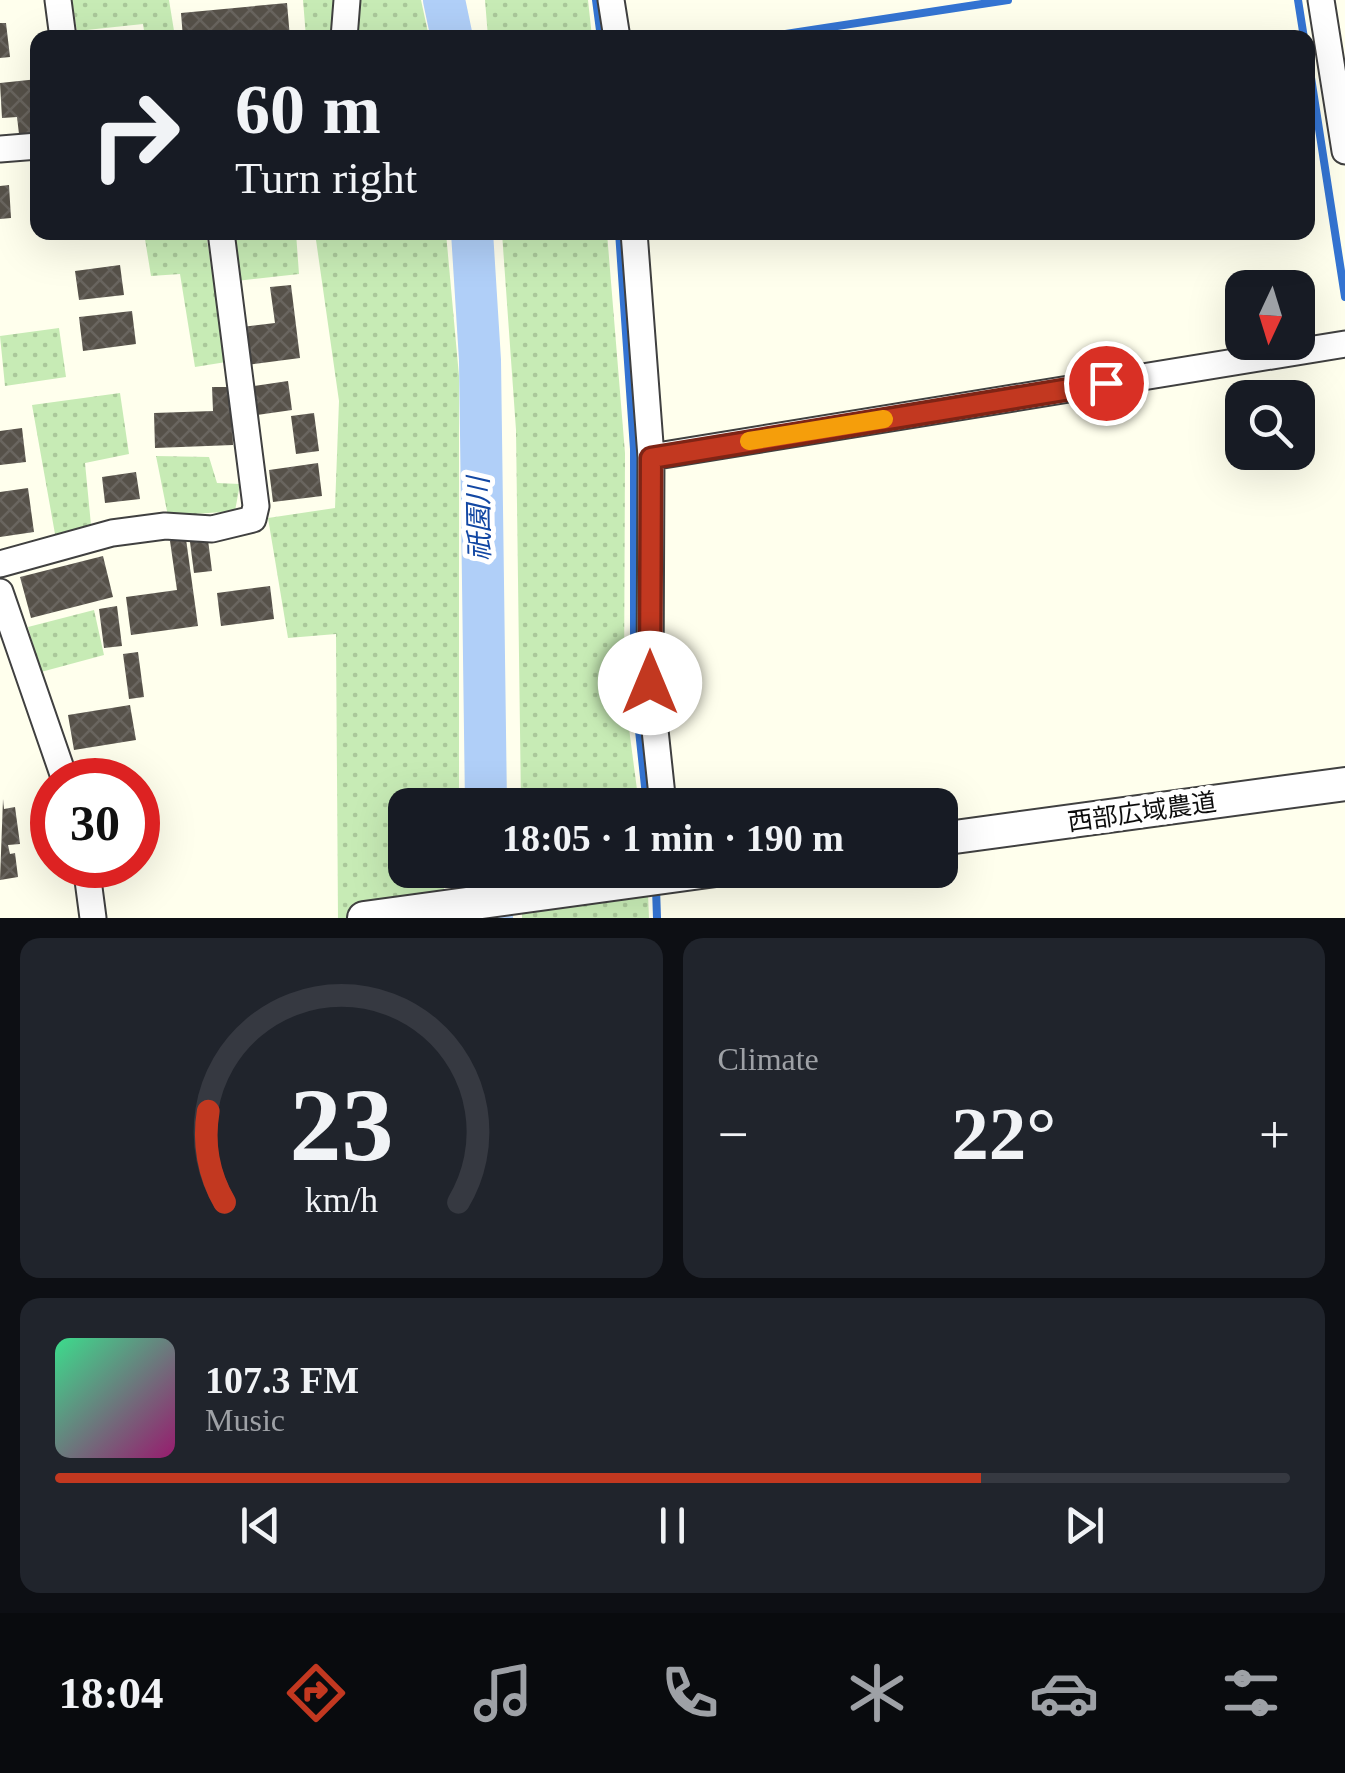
<!DOCTYPE html>
<html lang="en">
<head>
<meta charset="utf-8">
<style>
  body { margin:0; font-family:"Times New Roman","Noto Sans JP",serif; background:#20242c; color:#f1f3f6; height:100vh; display:flex; flex-direction:column; font-size:38px; white-space:nowrap }
  * { box-sizing:border-box; margin:0 }
  p { font-size:32px; color:#9ea1a6 }
  .icon { flex:none; width:55px; height:55px; fill:none; stroke:currentColor; stroke-width:2; stroke-linecap:round; stroke-linejoin:round }
  .map { position:relative; height:918px; overflow:hidden }
  .side { display:flex; flex-direction:column; gap:20px; padding:20px; background:#0d0f14; flex:1 }
  .side>* { flex:none }
  .top-card { position:absolute; left:30px; top:30px; width:1285px; height:210px; border-radius:20px; box-shadow:0 10px 40px #0002; background:#171b24; color:#f1f3f6; overflow:hidden }
  .needle { width:65px; rotate:184deg }
  .buttons { position:absolute; left:1225px; top:270px; display:grid; gap:20px }
  .buttons a { display:grid; place-items:center; width:90px; height:90px; border-radius:20px; background:#171b24; box-shadow:0 10px 40px #0002; font-size:50px }
  .speed { position:absolute; left:30px; top:758px; display:flex; gap:20px; font-size:50px; font-weight:700; text-align:center }
  .speed>* { display:grid; place-content:center; width:130px; height:130px; border-radius:50%; background:#171b24; box-shadow:0 10px 40px #0002; line-height:1 }
  .speed .limit { border:15px solid #d22; background:#fff; color:#111 }
  .pin { position:absolute; display:grid; place-items:center; width:85px; height:85px; color:#fff; margin:-42px; border:5px solid #fff; border-radius:50%; box-shadow:0 2px 10px #0007 }
  .me { position:absolute; width:110px; margin:-55px; rotate:0deg; stroke-linejoin:round; filter:drop-shadow(0 0 8px #0008) }
  .turn { display:flex; align-items:center; gap:35px; height:210px; padding:0 40px; font-size:45px }
  .turn .icon { width:130px; height:130px; stroke-width:2.5 }
  .turn b { display:block; font-size:70px; line-height:85px }
  .big { font-size:75px; font-weight:700; line-height:1.1 }
  .side .tile { flex:1; display:flex; flex-direction:column; justify-content:center; gap:15px; min-width:0; padding:0 35px; border-radius:20px; background:#20242c }
  .side .dial { align-items:center; gap:0 }
  .dial svg { height:260px; overflow:visible; fill:none; stroke:#363941; stroke-width:7; stroke-linecap:round; text-anchor:middle }
  .dial text { fill:#f1f3f6; stroke:none }
  .song { display:flex; align-items:center; gap:30px }
  .cover { width:120px; height:120px; border-radius:15px; background:linear-gradient(135deg,hsl(150 70% 55%),hsl(320 70% 35%)) }
  .played { height:10px; border-radius:5px; background:linear-gradient(90deg,#c23820 75%,#363941 75%) }
  .keys { display:flex; justify-content:space-around; direction:ltr }
  .heat { display:flex; justify-content:space-between; align-items:center; font-size:55px; direction:ltr }
  .side .tiles { flex:1; display:grid; gap:20px; grid-template-columns:1fr 1fr }
  .tile:last-child { grid-column:span 2 }
  .trip { position:absolute; left:388px; top:788px; width:570px; height:100px; border-radius:20px; background:#171b24; box-shadow:0 10px 40px #0002; font-weight:700; line-height:100px; text-align:center }
  .tabs { display:flex; height:160px; justify-content:space-around; align-items:center; background:#090b0e; color:#9ea1a6 }
  .tabs .icon { width:70px; height:70px }
  .tabs .selected { color:#c23820 }
  .tabs b { font-size:45px; color:#f1f3f6 }
  .map>svg:first-child { display:block }
  .grass { fill:url(#grass-dots) }
  .lines { fill:none; stroke-linecap:round; stroke-linejoin:round }
  .stream { stroke:#3474d2; stroke-width:8 }
  .river { stroke:#b0cff8; stroke-width:42 }
  .building { fill:url(#building-cross-hatch) }
  .minor-casing { stroke:#404040; stroke-width:29 }
  .tertiary-casing { stroke:#404040; stroke-width:36 }
  .minor { stroke:#fff; stroke-width:25 }
  .tertiary { stroke:#fff; stroke-width:32 }
  .route-casing { stroke:#7e2415; stroke-width:25 }
  .route { stroke:#c23820; stroke-width:18 }
  .slow { stroke:#f59e0b; stroke-width:18 }
  .labels { text-anchor:middle; dominant-baseline:central; stroke-width:10; stroke-linejoin:round; paint-order:stroke }
  .street-label { font-size:25px; fill:#0d0d0d; stroke:#fff }
  .water-label { font-size:28px; font-style:italic; fill:#1247a3; stroke:#fff }
</style>
</head>
<body>
<div class="map">
<svg width="1345" height="918" viewBox="0 0 1345 918">
  <defs>
    <pattern id="grass-dots" width="8" height="8" patternUnits="userSpaceOnUse" patternTransform="scale(2.5)"><rect width="8" height="8" fill="#c7ebb5"/><path d="M2 2h.1M6 6h.1" fill="none" stroke="#aac89a" stroke-width="1.8" stroke-linecap="round"/></pattern>
    <pattern id="building-cross-hatch" width="8" height="8" patternUnits="userSpaceOnUse" patternTransform="scale(2.5)"><rect width="8" height="8" fill="#565149"/><path d="M0 0l8 8M0 8l8-8" fill="none" stroke="#69655f"/></pattern>
  </defs>
  <rect width="100%" height="100%" fill="#ffffed"/>
  <path class="grass" d="M 72,0 L 169,0 L 175,37 L 145,37 L 143,24 L 77,31 Z
    M 303,0 L 421,0 L 429,37 L 306,37 Z
    M 485,0 L 588,0 L 592,37 L 488,37 Z
    M 144,233 L 206,233 L 226,362 L 195,367 L 180,274 L 151,276 Z
    M 230,233 L 296,233 L 299,274 L 236,281 Z
    M 315,233 L 446,233 L 459,376 L 459,805 L 405,805 L 405,870 L 459,870 L 459,878 L 443,882 L 448,918 L 338,918 L 336,634 L 288,638 L 268,518 L 335,508 L 339,401 Z
    M 502,233 L 607,233 L 625,453 L 624,690 L 639,805 L 521,805 L 516,430 Z
    M 59,328 L 66,377 L 5,386 L 0,336 Z
    M 120,393 L 129,454 L 85,463 L 91,525 L 55,534 L 32,405 Z
    M 156,456 L 209,457 L 217,483 L 240,484 L 235,511 L 168,516 Z
    M 94,610 L 104,655 L 41,672 L 28,627 Z
    M 522,870 L 647,870 L 649,918 L 522,918 Z"/>
  <g class="lines">
    <path class="stream" d="M 596,0 L 601,38
      M 1298,0 L 1304,38
      M 759,38 L 1008,0
      M 1308,58 L 1345,297
      M 619,232 L 634,449 L 634,684 L 647,805
      M 656,888 L 657,918"/>
    <path class="river" d="M 444,0 L 452,38
      M 472,232 L 480,360 L 486,805
      M 489,870 L 492,918"/>
  </g>
  <path class="building" d="M 287,3 L 290,38 L 183,38 L 181,13 Z
    M 0,23 L 6,23 L 10,57 L 0,58 Z
    M 38,79 L 38,132 L 19,134 L 17,117 L 2,118 L 0,83 Z
    M 9,185 L 11,218 L 0,219 L 0,186 Z
    M 120,265 L 124,295 L 79,300 L 75,271 Z
    M 291,285 L 300,358 L 247,365 L 242,327 L 275,323 L 270,287 Z
    M 132,311 L 136,344 L 83,351 L 79,317 Z
    M 288,381 L 292,410 L 257,415 L 254,386 Z
    M 212,387 L 231,387 L 233,445 L 155,448 L 154,413 L 213,411 Z
    M 314,413 L 319,451 L 296,454 L 291,416 Z
    M 22,428 L 26,462 L 0,465 L 0,431 Z
    M 318,463 L 322,496 L 273,502 L 269,470 Z
    M 136,472 L 140,499 L 105,503 L 102,477 Z
    M 28,488 L 34,532 L 0,537 L 0,492 Z
    M 186,539 L 198,626 L 131,635 L 126,597 L 177,590 L 170,541 Z
    M 208,540 L 212,571 L 194,573 L 190,542 Z
    M 103,556 L 113,597 L 31,618 L 20,577 Z
    M 270,586 L 274,619 L 221,626 L 217,593 Z
    M 117,606 L 122,646 L 104,648 L 99,609 Z
    M 138,652 L 144,697 L 129,699 L 123,654 Z
    M 130,705 L 136,740 L 74,750 L 68,715 Z
    M 3,799 L 4,809 L 15,807 L 20,844 L 8,845 L 10,854 L 15,853 L 18,877 L 0,880 Z"/>
  <g class="lines">
    <defs>
      <path id="minor" d="M 58,0 L 63,38
        M 611,0 L 617,38
        M 1321,0 L 1345,151
        M 344,38 L 347,0
        M 0,149 L 38,146
        M 634,232 L 651,457 L 650,683 L 663,805
        M 651,457 L 1345,344
        M 0,564 L 112,533 L 165,526 L 212,529 L 253,519 L 256,506 L 221,232
        M 0,592 L 65,780
        M 86,865 L 93,918"/>
      <path id="tertiary" d="M 940,839 L 1345,784
        M 364,918 L 716,870"/>
    </defs>
    <use href="#minor" class="minor-casing"/>
    <use href="#tertiary" class="tertiary-casing"/>
    <use href="#minor" class="minor"/>
    <use href="#tertiary" class="tertiary"/>
  </g>
  <g class="lines">
    <defs>
      <path id="route" d="M 650,683 L 651,458 L 1106,383"/>
    </defs>
    <use href="#route" class="route-casing"/>
    <use href="#route" class="route"/>
    <path class="slow" d="M 749,441 L 884,419"/>
  </g>
  <g class="labels">
    <g class="street-label">
      <text transform="translate(1142 812) rotate(-8)">西部広域農道</text>
    </g>
    <g class="water-label">
      <text transform="translate(479 519) rotate(-91)">祇園川</text>
    </g>
  </g>
</svg>
<div class="buttons">
<a><svg class="needle" viewBox="-14 -14 28 28"><path d="M0-13l5 13h-10z" fill="#e53935"/><path d="M0 13l5-13h-10z" fill="#9ea1a6"/></svg></a>
<a><svg class="icon" aria-label="search" viewBox="0 0 24 24"><circle cx="10" cy="10" r="6"/><path d="M15 15l6 6"/></svg></a>
</div>
<div class="speed"><div class="limit">30</div></div>
<div class="pin" style="left:1106px;top:383px;background:#d93025"><svg class="icon" aria-label="arrive" viewBox="0 0 24 24"><path d="M6 21V4h12l-3 4 3 4H6"/></svg></div>
<svg class="me" style="left:650px;top:683px" viewBox="-20 -20 40 40"><circle r="19" fill="#fff"/><path d="M0-13L10 11 0 6-10 11z" fill="#c23820"/></svg>
<div class="trip">18:05 · 1 min · 190 m</div>
<div class="top-card">
<div class="turn"><svg class="icon" aria-label="right" viewBox="0 0 24 24"><path d="M7 20v-9h11M14 6l5 5-5 5"/></svg><div><b>60 m</b>Turn right</div></div>
</div>
</div>
<section class="side">
<div class="tiles">
<div class="tile dial"><svg viewBox="0 0 100 80">
<path d="M14 69A42 42 0 1 1 86 69"/>
<path d="M14 69A42 42 0 0 1 9 41" stroke="#c23820"/>
<text x="50" y="56" font-size="32" font-weight="700">23</text>
<text x="50" y="72" font-size="11">km/h</text>
</svg></div>
<div class="tile"><p>Climate</p>
<div class="heat"><a>−</a><b class="big">22°</b><a>+</a></div>
</div>
<div class="tile">
<div class="song"><i class="cover"></i><div><b>107.3 FM</b><p>Music</p></div></div>
<div class="played"></div>
<div class="keys"><svg class="icon" aria-label="previous" viewBox="0 0 24 24"><path d="M18 5L8 12l10 7zM5 5v14"/></svg><svg class="icon" aria-label="pause" viewBox="0 0 24 24"><path d="M8 5v14M16 5v14"/></svg><svg class="icon" aria-label="next" viewBox="0 0 24 24"><path d="M6 5l10 7-10 7zM19 5v14"/></svg></div>
</div>
</div>
</section>
<nav class="tabs">
<b>18:04</b>
<svg class="icon selected" aria-label="directions" viewBox="0 0 24 24"><path d="M12 3l9 9-9 9-9-9zM9 14v-3h6M13 9l2 2-2 2"/></svg>
<svg class="icon" aria-label="music" viewBox="0 0 24 24"><path d="M9 18V5l10-2v13"/><circle cx="6" cy="18" r="3"/><circle cx="16" cy="16" r="3"/></svg>
<svg class="icon" aria-label="phone" viewBox="0 0 24 24"><path d="M5 4h4l2 5-3 2q2 4 5 5l2-3 5 2v4C11 20 4 13 5 4z"/></svg>
<svg class="icon" aria-label="climate" viewBox="0 0 24 24"><path d="M12 3v18M4 7l16 10M4 17L20 7"/></svg>
<svg class="icon" aria-label="car" viewBox="0 0 24 24"><path d="M5 17H2v-5l4-1 3-4h7l3 4 3 1v5h-3M9 17h6M6 11h13"/><circle cx="7" cy="17" r="2"/><circle cx="17" cy="17" r="2"/></svg>
<svg class="icon" aria-label="filters" viewBox="0 0 24 24"><path d="M4 7h16M4 17h16"/><circle cx="9" cy="7" r="2"/><circle cx="15" cy="17" r="2"/></svg>
</nav>
</body>
</html>
